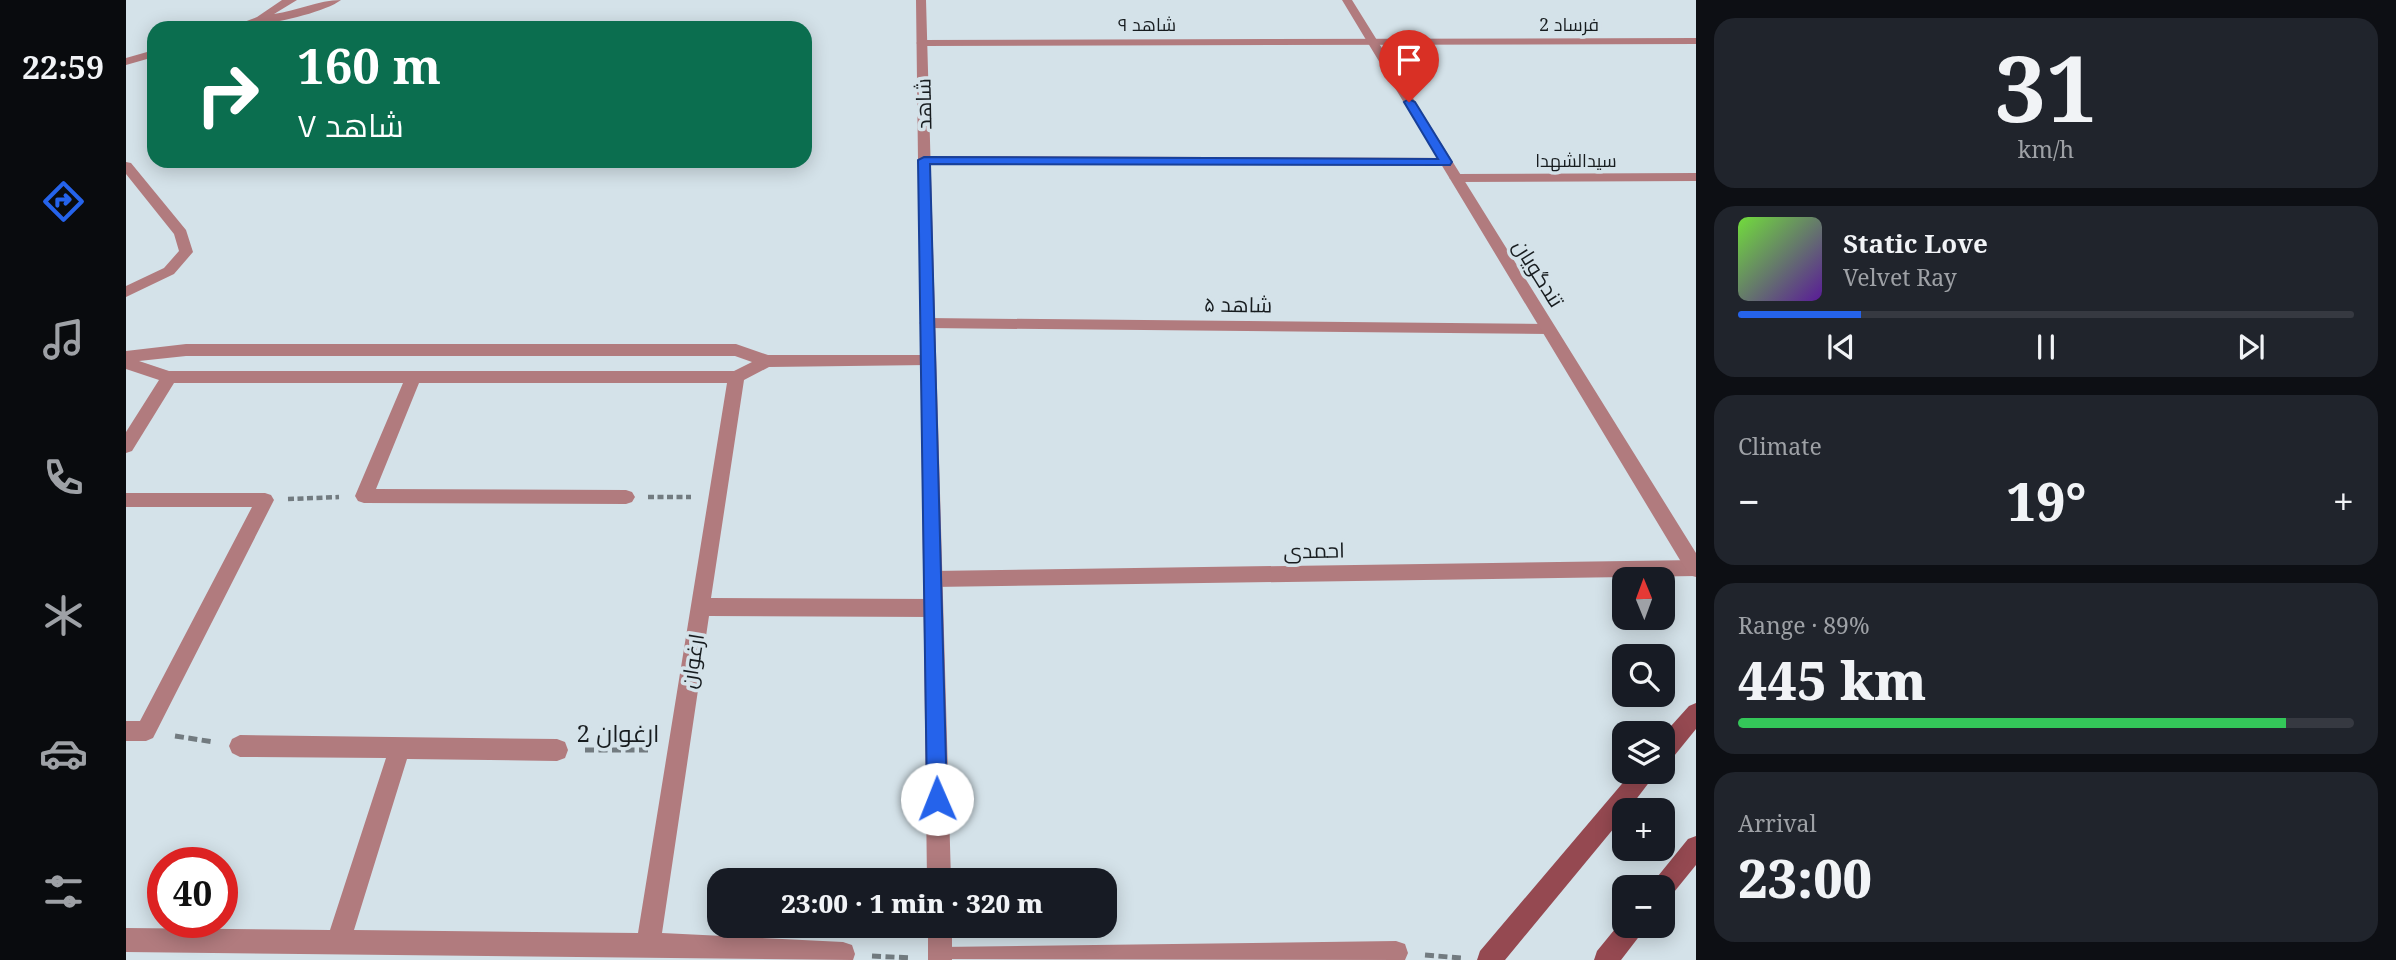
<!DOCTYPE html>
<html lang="en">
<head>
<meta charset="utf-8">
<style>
  body { margin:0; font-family:"Noto Serif",Cairo,serif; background:#20242c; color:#f1f3f6; height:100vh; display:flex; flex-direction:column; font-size:26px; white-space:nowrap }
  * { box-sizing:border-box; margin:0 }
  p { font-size:23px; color:#9ea1a6 }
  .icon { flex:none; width:38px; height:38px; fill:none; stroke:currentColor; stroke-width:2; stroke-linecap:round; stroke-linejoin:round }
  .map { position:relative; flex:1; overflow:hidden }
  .side { display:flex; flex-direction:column; gap:18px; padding:18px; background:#0d0f14; width:700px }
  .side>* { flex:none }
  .guide { position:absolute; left:21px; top:21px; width:665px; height:147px; border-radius:21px; box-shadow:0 4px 18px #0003; background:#0b6e4f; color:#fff; overflow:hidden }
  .needle { width:46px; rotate:359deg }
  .fabs { position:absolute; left:1486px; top:567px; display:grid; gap:14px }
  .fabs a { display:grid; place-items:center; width:63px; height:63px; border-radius:14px; background:#171b24; box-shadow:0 4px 18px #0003; font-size:35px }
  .speed { position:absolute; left:21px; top:847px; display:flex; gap:14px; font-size:35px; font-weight:700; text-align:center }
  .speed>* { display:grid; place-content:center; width:91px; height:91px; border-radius:50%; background:#171b24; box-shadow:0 4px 18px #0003; line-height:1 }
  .speed .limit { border:10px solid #d22; background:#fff; color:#111 }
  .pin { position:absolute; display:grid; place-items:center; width:60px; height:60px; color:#fff; margin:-72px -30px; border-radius:50% 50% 50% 0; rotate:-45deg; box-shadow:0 0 7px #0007 }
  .pin .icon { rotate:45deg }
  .me { position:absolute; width:77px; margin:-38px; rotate:359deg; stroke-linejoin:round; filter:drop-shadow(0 0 5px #0008) }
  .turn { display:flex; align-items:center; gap:24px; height:147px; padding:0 35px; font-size:32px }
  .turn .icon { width:91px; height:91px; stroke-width:2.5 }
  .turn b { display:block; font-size:49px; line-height:60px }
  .big { font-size:52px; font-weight:800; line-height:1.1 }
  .side .widget { flex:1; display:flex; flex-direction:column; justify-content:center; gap:10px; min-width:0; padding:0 24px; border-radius:21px; background:#20242c }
  .side .dial { align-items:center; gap:0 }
  .dial b { font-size:91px; line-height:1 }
  .song { display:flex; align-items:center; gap:21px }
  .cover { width:84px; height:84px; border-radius:10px; background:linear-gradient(135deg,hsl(100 70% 55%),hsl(270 70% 35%)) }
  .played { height:7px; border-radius:4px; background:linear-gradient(90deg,#2563eb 20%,#363941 20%) }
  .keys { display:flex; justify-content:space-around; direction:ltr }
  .heat { display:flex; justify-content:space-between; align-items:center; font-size:38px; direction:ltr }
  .charge { height:10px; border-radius:5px; background:linear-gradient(90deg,#34c759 89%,#363941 0) }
  .trip { position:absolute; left:581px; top:868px; width:410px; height:70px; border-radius:21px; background:#171b24; box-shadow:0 4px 18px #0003; font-weight:800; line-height:70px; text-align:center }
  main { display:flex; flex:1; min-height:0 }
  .menu { display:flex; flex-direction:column; width:126px; justify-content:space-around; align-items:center; background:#090b0e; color:#9ea1a6 }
  .menu .icon { width:49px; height:49px }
  .menu .on { color:#2563eb }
  .menu b { font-size:32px; color:#f1f3f6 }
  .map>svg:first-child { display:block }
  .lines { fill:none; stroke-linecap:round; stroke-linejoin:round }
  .path-far1 { stroke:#727b80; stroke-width:4.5; stroke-dasharray:6 3.5; stroke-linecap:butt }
  .path { stroke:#727b80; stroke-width:5; stroke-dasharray:9 4.5; stroke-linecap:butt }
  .minor { fill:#b17b7e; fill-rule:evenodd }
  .tertiary { fill:#b17b7e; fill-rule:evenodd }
  .secondary { fill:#954951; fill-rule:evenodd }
  .route { fill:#2563eb; stroke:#184099; stroke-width:2 }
  .labels { text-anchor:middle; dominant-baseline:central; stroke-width:7; stroke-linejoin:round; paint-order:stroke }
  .far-street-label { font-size:18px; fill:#171c1f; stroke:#d4e2e9 }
  .street-label { font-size:21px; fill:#171c1f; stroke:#d4e2e9 }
  .near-street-label { font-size:24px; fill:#171c1f; stroke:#d4e2e9 }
</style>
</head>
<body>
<main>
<nav class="menu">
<b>22:59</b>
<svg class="icon on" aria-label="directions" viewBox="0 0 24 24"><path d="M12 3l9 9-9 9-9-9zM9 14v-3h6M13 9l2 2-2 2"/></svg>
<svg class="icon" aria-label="music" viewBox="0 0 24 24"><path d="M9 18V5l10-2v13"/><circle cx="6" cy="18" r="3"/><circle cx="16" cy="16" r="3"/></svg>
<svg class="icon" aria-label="phone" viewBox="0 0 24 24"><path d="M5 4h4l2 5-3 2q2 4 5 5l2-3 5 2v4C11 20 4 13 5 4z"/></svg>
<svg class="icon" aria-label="climate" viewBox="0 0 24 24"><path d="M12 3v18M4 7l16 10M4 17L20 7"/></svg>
<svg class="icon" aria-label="car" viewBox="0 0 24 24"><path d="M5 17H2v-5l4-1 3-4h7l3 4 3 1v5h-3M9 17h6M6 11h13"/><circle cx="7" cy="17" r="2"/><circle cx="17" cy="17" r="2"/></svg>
<svg class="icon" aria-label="filters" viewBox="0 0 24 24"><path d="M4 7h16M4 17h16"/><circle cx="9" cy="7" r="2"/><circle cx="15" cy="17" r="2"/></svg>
</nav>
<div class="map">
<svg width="1570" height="960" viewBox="0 0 1570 960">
  <rect width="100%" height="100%" fill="#d4e2e9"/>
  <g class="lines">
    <path class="path-far1" d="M 522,497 L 565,497
      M 162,499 L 213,497"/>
    <path class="path" d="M 49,736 L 88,742
      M 459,750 L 523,750
      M 1299,955 L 1335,958
      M 746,956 L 786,958"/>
    <path class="minor" d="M 1570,38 L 1570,44 L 796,46 L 790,43 L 796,40 Z
      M 798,156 L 1320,158 L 1326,162 L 1320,166 L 793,163 L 792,160 Z
      M 0,162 L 5,163 L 60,230 L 67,252 L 48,274 L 0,297 L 0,286 L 38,268 L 53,251 L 48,234 L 0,174 Z
      M 1570,173 L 1570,181 L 1330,182 L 1323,178 L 1330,174 Z
      M 801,318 L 1422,324 L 1430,329 L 1422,334 L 801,328 L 793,323 Z
      M 60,344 L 610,344 L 642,355 L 808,355 L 810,359 L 808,363 L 802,365 L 643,367 L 618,380 L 585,598 L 807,599 L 814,602 L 817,608 L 814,614 L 807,617 L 583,616 L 536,933 L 717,942 L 726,945 L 729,954 L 727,960 L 0,952 L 0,928 L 204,930 L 260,758 L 114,757 L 106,753 L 103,746 L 106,739 L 114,735 L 431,739 L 439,742 L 442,750 L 439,758 L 431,761 L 281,759 L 228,930 L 512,933 L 601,383 L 293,383 L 250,489 L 500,490 L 506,492 L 509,497 L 506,502 L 500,504 L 238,503 L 232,501 L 229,496 L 277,383 L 48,383 L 6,451 L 0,453 L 0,432 L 33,380 L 0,369 L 0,351 ZM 60,356 L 609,356 L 626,362 L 608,371 L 43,371 L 13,361 Z
      M 0,493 L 139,493 L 145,495 L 148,500 L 27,738 L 20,741 L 0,741 L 0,721 L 14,721 L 126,507 L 0,507 Z
      M 1570,560 L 1570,576 L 807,587 L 800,585 L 798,579 L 800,573 L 807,571 Z
      M 1270,941 L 1279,944 L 1282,953 L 1279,960 L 802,959 L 805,950 L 814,947 Z"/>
    <path class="tertiary" d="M 156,0 L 171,0 L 148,14 C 171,11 192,0 215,0 C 195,15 127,28 102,28 L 131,17 Z
      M 790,0 L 800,0 L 825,880 L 801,880 Z
      M 1216,0 L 1226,0 L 1570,553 L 1570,577 L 1563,575 Z
      M 28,50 L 28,57 L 0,65 L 0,58 Z
      M 802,926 L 826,926 L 826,960 L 802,960 Z"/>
    <path class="secondary" d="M 1570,703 L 1570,729 L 1544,761 L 1536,763 L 1536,736 L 1563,706 Z
      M 1506,772 L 1531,772 L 1502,810 L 1498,810 L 1498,816 L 1379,960 L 1351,960 L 1354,951 Z
      M 1570,836 L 1570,865 L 1544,897 L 1536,901 L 1536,887 L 1525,887 L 1528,881 L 1562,839 Z
      M 1498,918 L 1498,926 L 1519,926 L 1515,934 L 1495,960 L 1468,960 L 1471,951 Z"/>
  </g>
  <path class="route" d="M 1283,99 L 1289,102 L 1326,162 L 1324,165 L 804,164 L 821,799 L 818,806 L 811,809 L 804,806 L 801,799 L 792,160 L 798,157 L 1312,159 L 1278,102 Z"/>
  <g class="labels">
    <g class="far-street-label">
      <text x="1021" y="24">شاهد ۹</text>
      <text x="1443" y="24">فرساد 2</text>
      <text x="1450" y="160">سیدالشهدا</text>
    </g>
    <g class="street-label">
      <text transform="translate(797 104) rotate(-91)">شاهد</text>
      <text transform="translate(1413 273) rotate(58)">تندگویان</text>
      <text transform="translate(1112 304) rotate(1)">شاهد ۵</text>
      <text transform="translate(1188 550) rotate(-1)">احمدی</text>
      <text transform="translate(566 661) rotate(-81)">ارغوان</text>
    </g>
    <g class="near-street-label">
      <text x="492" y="732">ارغوان 2</text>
    </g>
  </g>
</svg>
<div class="fabs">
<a><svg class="needle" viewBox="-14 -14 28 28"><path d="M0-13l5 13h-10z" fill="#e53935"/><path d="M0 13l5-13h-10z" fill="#9ea1a6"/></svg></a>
<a><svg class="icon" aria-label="search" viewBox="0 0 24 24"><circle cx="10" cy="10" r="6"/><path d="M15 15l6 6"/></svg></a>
<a><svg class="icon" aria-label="layers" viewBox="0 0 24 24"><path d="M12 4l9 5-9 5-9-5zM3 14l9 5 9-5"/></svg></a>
<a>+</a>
<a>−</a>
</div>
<div class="speed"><div class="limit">40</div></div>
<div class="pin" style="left:1283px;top:102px;background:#d93025"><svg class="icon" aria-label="arrive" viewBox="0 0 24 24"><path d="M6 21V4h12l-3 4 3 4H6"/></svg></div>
<svg class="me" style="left:811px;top:799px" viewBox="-20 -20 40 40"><circle r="19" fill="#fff"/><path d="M0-13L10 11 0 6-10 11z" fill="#2563eb"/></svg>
<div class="trip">23:00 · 1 min · 320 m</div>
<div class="guide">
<div class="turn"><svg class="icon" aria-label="right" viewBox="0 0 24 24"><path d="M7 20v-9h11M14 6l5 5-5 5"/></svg><div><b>160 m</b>شاهد ۷</div></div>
</div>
</div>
<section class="side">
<div class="widget dial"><b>31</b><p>km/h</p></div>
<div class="widget">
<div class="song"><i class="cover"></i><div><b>Static Love</b><p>Velvet Ray</p></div></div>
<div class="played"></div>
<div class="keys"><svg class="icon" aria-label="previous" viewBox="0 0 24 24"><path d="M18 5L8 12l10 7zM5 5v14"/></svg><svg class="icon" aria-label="pause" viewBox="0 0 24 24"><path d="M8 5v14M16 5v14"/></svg><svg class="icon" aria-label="next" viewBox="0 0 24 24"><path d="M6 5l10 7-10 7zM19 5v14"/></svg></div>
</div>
<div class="widget"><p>Climate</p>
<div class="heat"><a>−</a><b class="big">19°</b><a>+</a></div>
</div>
<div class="widget"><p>Range · 89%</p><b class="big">445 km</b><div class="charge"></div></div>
<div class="widget"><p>Arrival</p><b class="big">23:00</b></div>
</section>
</main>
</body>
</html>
